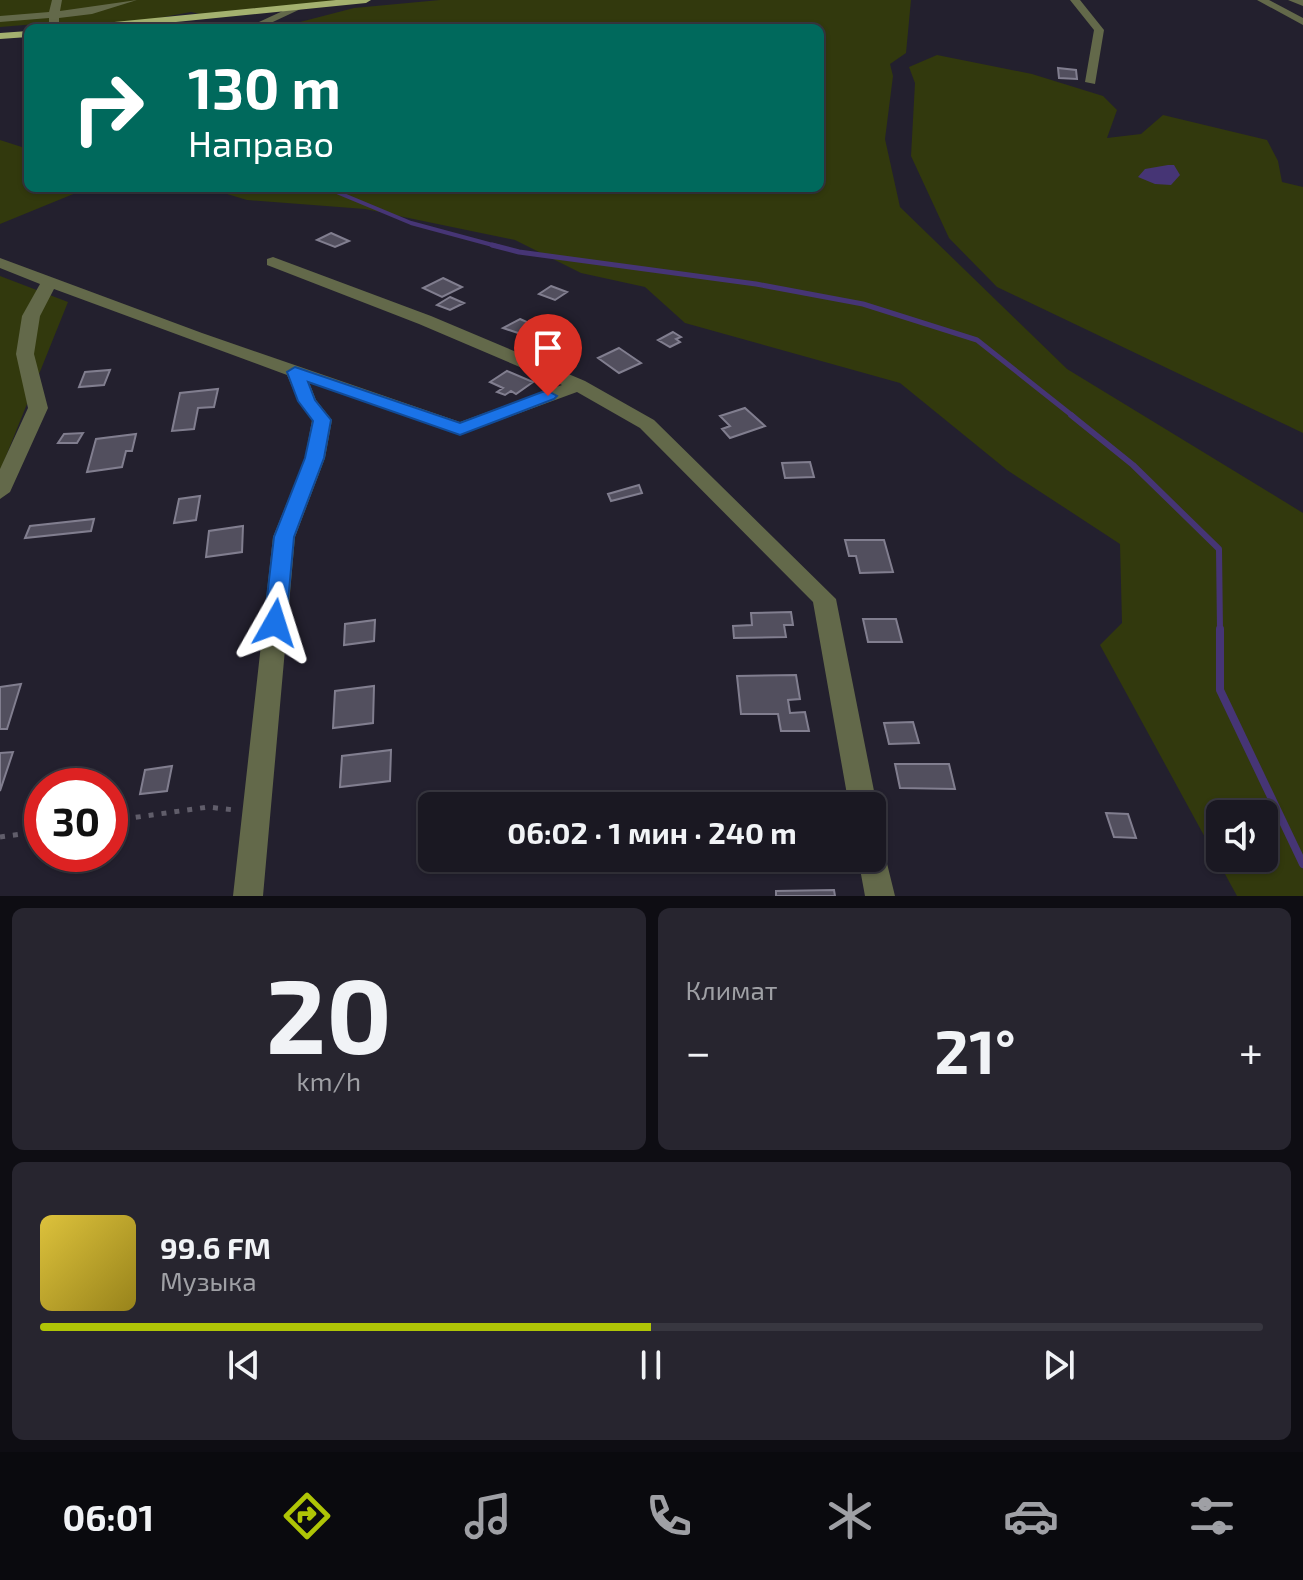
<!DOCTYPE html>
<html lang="ru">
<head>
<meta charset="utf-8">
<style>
  body { margin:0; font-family:"Exo 2",sans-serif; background:#27252f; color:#f1f3f6; height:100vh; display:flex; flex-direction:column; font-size:30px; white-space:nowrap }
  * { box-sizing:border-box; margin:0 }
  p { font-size:26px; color:#9fa0a5 }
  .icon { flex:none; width:44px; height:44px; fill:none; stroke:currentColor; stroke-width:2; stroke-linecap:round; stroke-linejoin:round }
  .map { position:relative; height:896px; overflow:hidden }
  .details { display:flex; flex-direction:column; gap:12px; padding:12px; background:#0e0d13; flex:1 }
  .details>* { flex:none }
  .banner { position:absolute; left:24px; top:24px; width:800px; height:168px; border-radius:12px; box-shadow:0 2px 6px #0004,0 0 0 2px #383740; background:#00695c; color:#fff; overflow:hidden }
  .buttons { position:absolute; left:1206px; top:800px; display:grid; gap:16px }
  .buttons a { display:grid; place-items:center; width:72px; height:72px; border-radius:12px; background:#1a1822; box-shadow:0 2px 6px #0004,0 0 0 2px #383740; font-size:40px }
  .speed { position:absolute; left:24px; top:768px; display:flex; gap:16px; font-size:40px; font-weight:700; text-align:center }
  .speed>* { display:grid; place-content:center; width:104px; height:104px; border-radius:50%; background:#1a1822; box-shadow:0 2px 6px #0004,0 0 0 2px #383740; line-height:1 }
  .speed .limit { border:12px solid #d22; background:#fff; color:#111 }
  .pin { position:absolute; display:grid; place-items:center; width:68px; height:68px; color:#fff; margin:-82px -34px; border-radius:50% 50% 50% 0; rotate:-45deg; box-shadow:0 0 8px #0007 }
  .pin .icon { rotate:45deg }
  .me { position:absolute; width:88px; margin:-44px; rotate:6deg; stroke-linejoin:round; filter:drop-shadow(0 0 6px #0008) }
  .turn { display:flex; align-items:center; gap:28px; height:168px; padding:0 32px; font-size:36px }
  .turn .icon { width:104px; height:104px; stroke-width:2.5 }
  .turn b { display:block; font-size:56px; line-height:68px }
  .big { font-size:60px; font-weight:700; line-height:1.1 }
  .details .card { flex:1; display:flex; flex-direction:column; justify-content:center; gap:12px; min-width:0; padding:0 28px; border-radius:12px; background:#27252f }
  .details .dial { align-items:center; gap:0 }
  .dial b { font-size:104px; line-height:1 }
  .song { display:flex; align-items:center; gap:24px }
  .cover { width:96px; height:96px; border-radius:12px; background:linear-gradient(135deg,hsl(50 70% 55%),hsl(50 70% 35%)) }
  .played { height:8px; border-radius:4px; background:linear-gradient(90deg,#afc506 50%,#383740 50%) }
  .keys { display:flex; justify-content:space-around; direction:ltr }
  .heat { display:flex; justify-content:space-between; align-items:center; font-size:44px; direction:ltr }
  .details .tiles { flex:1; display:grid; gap:12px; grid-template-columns:1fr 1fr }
  .card:last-child { grid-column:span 2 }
  .trip { position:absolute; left:418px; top:792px; width:468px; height:80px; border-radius:12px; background:#1a1822; box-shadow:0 2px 6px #0004,0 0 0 2px #383740; font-weight:700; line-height:80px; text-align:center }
  .dock { display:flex; height:128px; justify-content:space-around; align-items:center; background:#0a0a0e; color:#9fa0a5 }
  .dock .icon { width:56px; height:56px }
  .dock .on { color:#afc506 }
  .dock b { font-size:36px; color:#f1f3f6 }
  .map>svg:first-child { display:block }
  .green { fill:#32390d; fill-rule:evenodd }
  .water { fill:#463575 }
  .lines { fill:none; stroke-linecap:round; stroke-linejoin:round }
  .stream-far3 { stroke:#463575; stroke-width:4 }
  .stream-far2 { stroke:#463575; stroke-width:5 }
  .stream-far1 { stroke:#463575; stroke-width:6 }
  .stream { stroke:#463575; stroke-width:8 }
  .building { fill:#524f5e; stroke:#817e8f; stroke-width:2 }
  .path { stroke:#605d6a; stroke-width:5; stroke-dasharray:5 8; stroke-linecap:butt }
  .minor { fill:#63694a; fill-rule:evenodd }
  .major { fill:#a4b16f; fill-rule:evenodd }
  .route { fill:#1a73e8; stroke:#114b97; stroke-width:2 }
</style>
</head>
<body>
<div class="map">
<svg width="1303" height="896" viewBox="0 0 1303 896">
  <rect width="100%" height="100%" fill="#23202e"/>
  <path class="green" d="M 0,0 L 343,0 L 200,14 L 191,12 L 142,21 L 65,28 L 61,22 L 0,27 Z
    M 440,0 L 911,0 L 906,53 L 890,64 L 893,76 L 885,139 L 900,207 L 1067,369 L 1303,513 L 1303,896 L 1237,896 L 1100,645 L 1122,623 L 1120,544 L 1007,470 L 900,383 L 685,323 L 645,287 L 581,273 L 515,240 L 365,209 L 247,200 L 207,188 L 820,188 L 820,28 L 277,28 L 354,8 ZM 1220,814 L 1264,814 L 1264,858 L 1220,858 Z
    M 937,55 L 1032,74 L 1103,96 L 1117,110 L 1107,138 L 1141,134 L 1163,115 L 1267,140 L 1278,161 L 1282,182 L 1303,187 L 1303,433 L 997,287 L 949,238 L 911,156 L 915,83 L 909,67 Z
    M 0,140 L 28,149 L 28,188 L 88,188 L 0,224 Z
    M 0,276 L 68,302 L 0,471 Z"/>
  <path class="water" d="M 1168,165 L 1174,165 L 1180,175 L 1171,185 L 1155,184 L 1138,177 L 1145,169 Z"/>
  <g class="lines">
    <path class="stream-far3" d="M 327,188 L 411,223 L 500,247"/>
    <path class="stream-far2" d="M 492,245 L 519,252 L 756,284 L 863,304 L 977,340 L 1074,417"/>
    <path class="stream-far1" d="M 1071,415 L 1133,465 L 1219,549 L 1220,631"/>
    <path class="stream" d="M 1220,629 L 1220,690 L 1303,864"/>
  </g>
  <path class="building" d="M 1058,68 L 1076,70 L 1077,79 L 1059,78 Z
    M 331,233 L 349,241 L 335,247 L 317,240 Z
    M 443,278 L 462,287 L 442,297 L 423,288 Z
    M 551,286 L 567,292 L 555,300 L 539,294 Z
    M 450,297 L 464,303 L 450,310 L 437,305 Z
    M 520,319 L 531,324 L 540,319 L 552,325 L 530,337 L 503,328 Z
    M 673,332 L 681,337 L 676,339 L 680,342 L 670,347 L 658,340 Z
    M 619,348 L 641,363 L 619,373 L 598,358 Z
    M 110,370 L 104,385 L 79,387 L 85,372 Z
    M 507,371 L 533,382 L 516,394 L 511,391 L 505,395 L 497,392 L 503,388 L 490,382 Z
    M 218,389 L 214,407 L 198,408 L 194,429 L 172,431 L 180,393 Z
    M 745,408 L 765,426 L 730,438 L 722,429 L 730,426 L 720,416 Z
    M 83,433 L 77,443 L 58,443 L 64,434 Z
    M 136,434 L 132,451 L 126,451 L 122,467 L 87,472 L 96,439 Z
    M 810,462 L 814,477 L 785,478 L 782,463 Z
    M 639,485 L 642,493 L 611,501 L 608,494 Z
    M 200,496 L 196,520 L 174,523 L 179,499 Z
    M 94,519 L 91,531 L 25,538 L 30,526 Z
    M 243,526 L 242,552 L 206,557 L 209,531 Z
    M 845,540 L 884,540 L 893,572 L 860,573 L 856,556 L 849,556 Z
    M 791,612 L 793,625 L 784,625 L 786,637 L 734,638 L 733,626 L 752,625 L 751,613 Z
    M 863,619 L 896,619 L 902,642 L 868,642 Z
    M 375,620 L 374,641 L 344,645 L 345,624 Z
    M 796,675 L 800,699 L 788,700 L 790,713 L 805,712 L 809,731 L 781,731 L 778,714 L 741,714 L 737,676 Z
    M 21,684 L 7,729 L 0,729 L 0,687 Z
    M 374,686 L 373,723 L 333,728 L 335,691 Z
    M 913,722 L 919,743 L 889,744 L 884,723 Z
    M 391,750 L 390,781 L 340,787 L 342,756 Z
    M 13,752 L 0,791 L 0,753 Z
    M 895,764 L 949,764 L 955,789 L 900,788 Z
    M 172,766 L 167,791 L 140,794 L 145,770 Z
    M 1106,813 L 1128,814 L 1136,838 L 1114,837 Z
    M 834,890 L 835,896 L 776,896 L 776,891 Z"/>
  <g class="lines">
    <path class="path" d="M 110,821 L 208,807 L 234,810
      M 0,837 L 42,831"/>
    <path class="minor" d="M 52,0 L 62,0 L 60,11 L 137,0 L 92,14 L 59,18 L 59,28 L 49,28 L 49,18 L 0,22 L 0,16 L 49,12 Z
      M 1070,0 L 1080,0 L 1104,30 L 1095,84 L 1085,82 L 1094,30 Z
      M 1257,0 L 1269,0 L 1303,18 L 1303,25 Z
      M 1288,0 L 1303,0 L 1303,6 Z
      M 298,4 L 307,6 L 260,28 L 246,28 Z
      M 273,257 L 431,316 L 585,381 L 654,420 L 836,599 L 877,806 L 873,814 L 872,806 L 849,806 L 813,602 L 640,428 L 577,392 L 460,435 L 309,382 L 316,400 L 332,420 L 325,458 L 295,537 L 263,896 L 233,896 L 273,537 L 305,458 L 312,420 L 298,401 L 287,375 L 54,289 L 40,316 L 34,354 L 48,408 L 10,492 L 0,499 L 0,469 L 28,408 L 16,354 L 22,316 L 40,284 L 0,268 L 0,258 L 202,333 L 460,422 L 562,385 L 419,324 L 267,265 L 267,259 Z
      M 872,839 L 882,843 L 895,896 L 865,896 L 858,858 L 872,858 Z"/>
    <path class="major" d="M 336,0 L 371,0 L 366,3 L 116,28 L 79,28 L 84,25 Z
      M 28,31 L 28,37 L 0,39 L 0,33 Z"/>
  </g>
  <path class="route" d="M 295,367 L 460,423 L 542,392 L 548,391 L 557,396 L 554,399 L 460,435 L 308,382 L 315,400 L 331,420 L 324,458 L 294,537 L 286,623 L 283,628 L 267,628 L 264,623 L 274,537 L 305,458 L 313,421 L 298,401 L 287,372 Z"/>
</svg>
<div class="buttons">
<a><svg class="icon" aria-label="sound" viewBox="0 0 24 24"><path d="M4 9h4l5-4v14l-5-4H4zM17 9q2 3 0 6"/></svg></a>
</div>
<div class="speed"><div class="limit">30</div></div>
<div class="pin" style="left:548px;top:396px;background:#d93025"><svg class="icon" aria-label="arrive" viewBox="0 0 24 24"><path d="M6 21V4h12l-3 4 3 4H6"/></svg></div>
<svg class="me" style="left:275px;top:623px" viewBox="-20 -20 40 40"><path d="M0-17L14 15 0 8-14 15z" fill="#1a73e8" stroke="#fff" stroke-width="4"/></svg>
<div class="trip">06:02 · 1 мин · 240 m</div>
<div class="banner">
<div class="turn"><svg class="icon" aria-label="right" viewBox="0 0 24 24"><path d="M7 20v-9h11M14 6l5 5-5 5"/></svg><div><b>130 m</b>Направо</div></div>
</div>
</div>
<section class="details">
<div class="tiles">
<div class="card dial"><b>20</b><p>km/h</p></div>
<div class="card"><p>Климат</p>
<div class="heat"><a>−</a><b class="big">21°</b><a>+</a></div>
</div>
<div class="card">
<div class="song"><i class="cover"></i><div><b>99.6 FM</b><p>Музыка</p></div></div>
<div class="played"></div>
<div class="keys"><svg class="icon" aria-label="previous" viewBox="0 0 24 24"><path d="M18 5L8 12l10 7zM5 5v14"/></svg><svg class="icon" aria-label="pause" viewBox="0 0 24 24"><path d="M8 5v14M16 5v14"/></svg><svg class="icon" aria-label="next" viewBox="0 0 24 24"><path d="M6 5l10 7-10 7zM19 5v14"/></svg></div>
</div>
</div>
</section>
<nav class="dock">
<b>06:01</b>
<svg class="icon on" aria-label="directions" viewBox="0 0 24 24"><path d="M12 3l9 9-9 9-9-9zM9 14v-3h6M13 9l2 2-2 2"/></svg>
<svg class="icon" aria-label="music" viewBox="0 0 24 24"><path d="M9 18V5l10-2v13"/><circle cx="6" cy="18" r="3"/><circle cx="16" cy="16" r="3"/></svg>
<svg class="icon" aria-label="phone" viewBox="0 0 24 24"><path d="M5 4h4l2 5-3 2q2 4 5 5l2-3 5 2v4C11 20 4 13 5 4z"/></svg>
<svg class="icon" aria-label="climate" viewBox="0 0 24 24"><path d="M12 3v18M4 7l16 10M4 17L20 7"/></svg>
<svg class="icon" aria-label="car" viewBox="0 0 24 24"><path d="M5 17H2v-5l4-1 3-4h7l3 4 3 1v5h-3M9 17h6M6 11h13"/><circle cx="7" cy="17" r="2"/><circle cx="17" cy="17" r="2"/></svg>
<svg class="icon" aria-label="filters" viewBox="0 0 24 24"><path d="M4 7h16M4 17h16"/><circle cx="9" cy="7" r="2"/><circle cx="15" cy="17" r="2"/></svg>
</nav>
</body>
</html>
